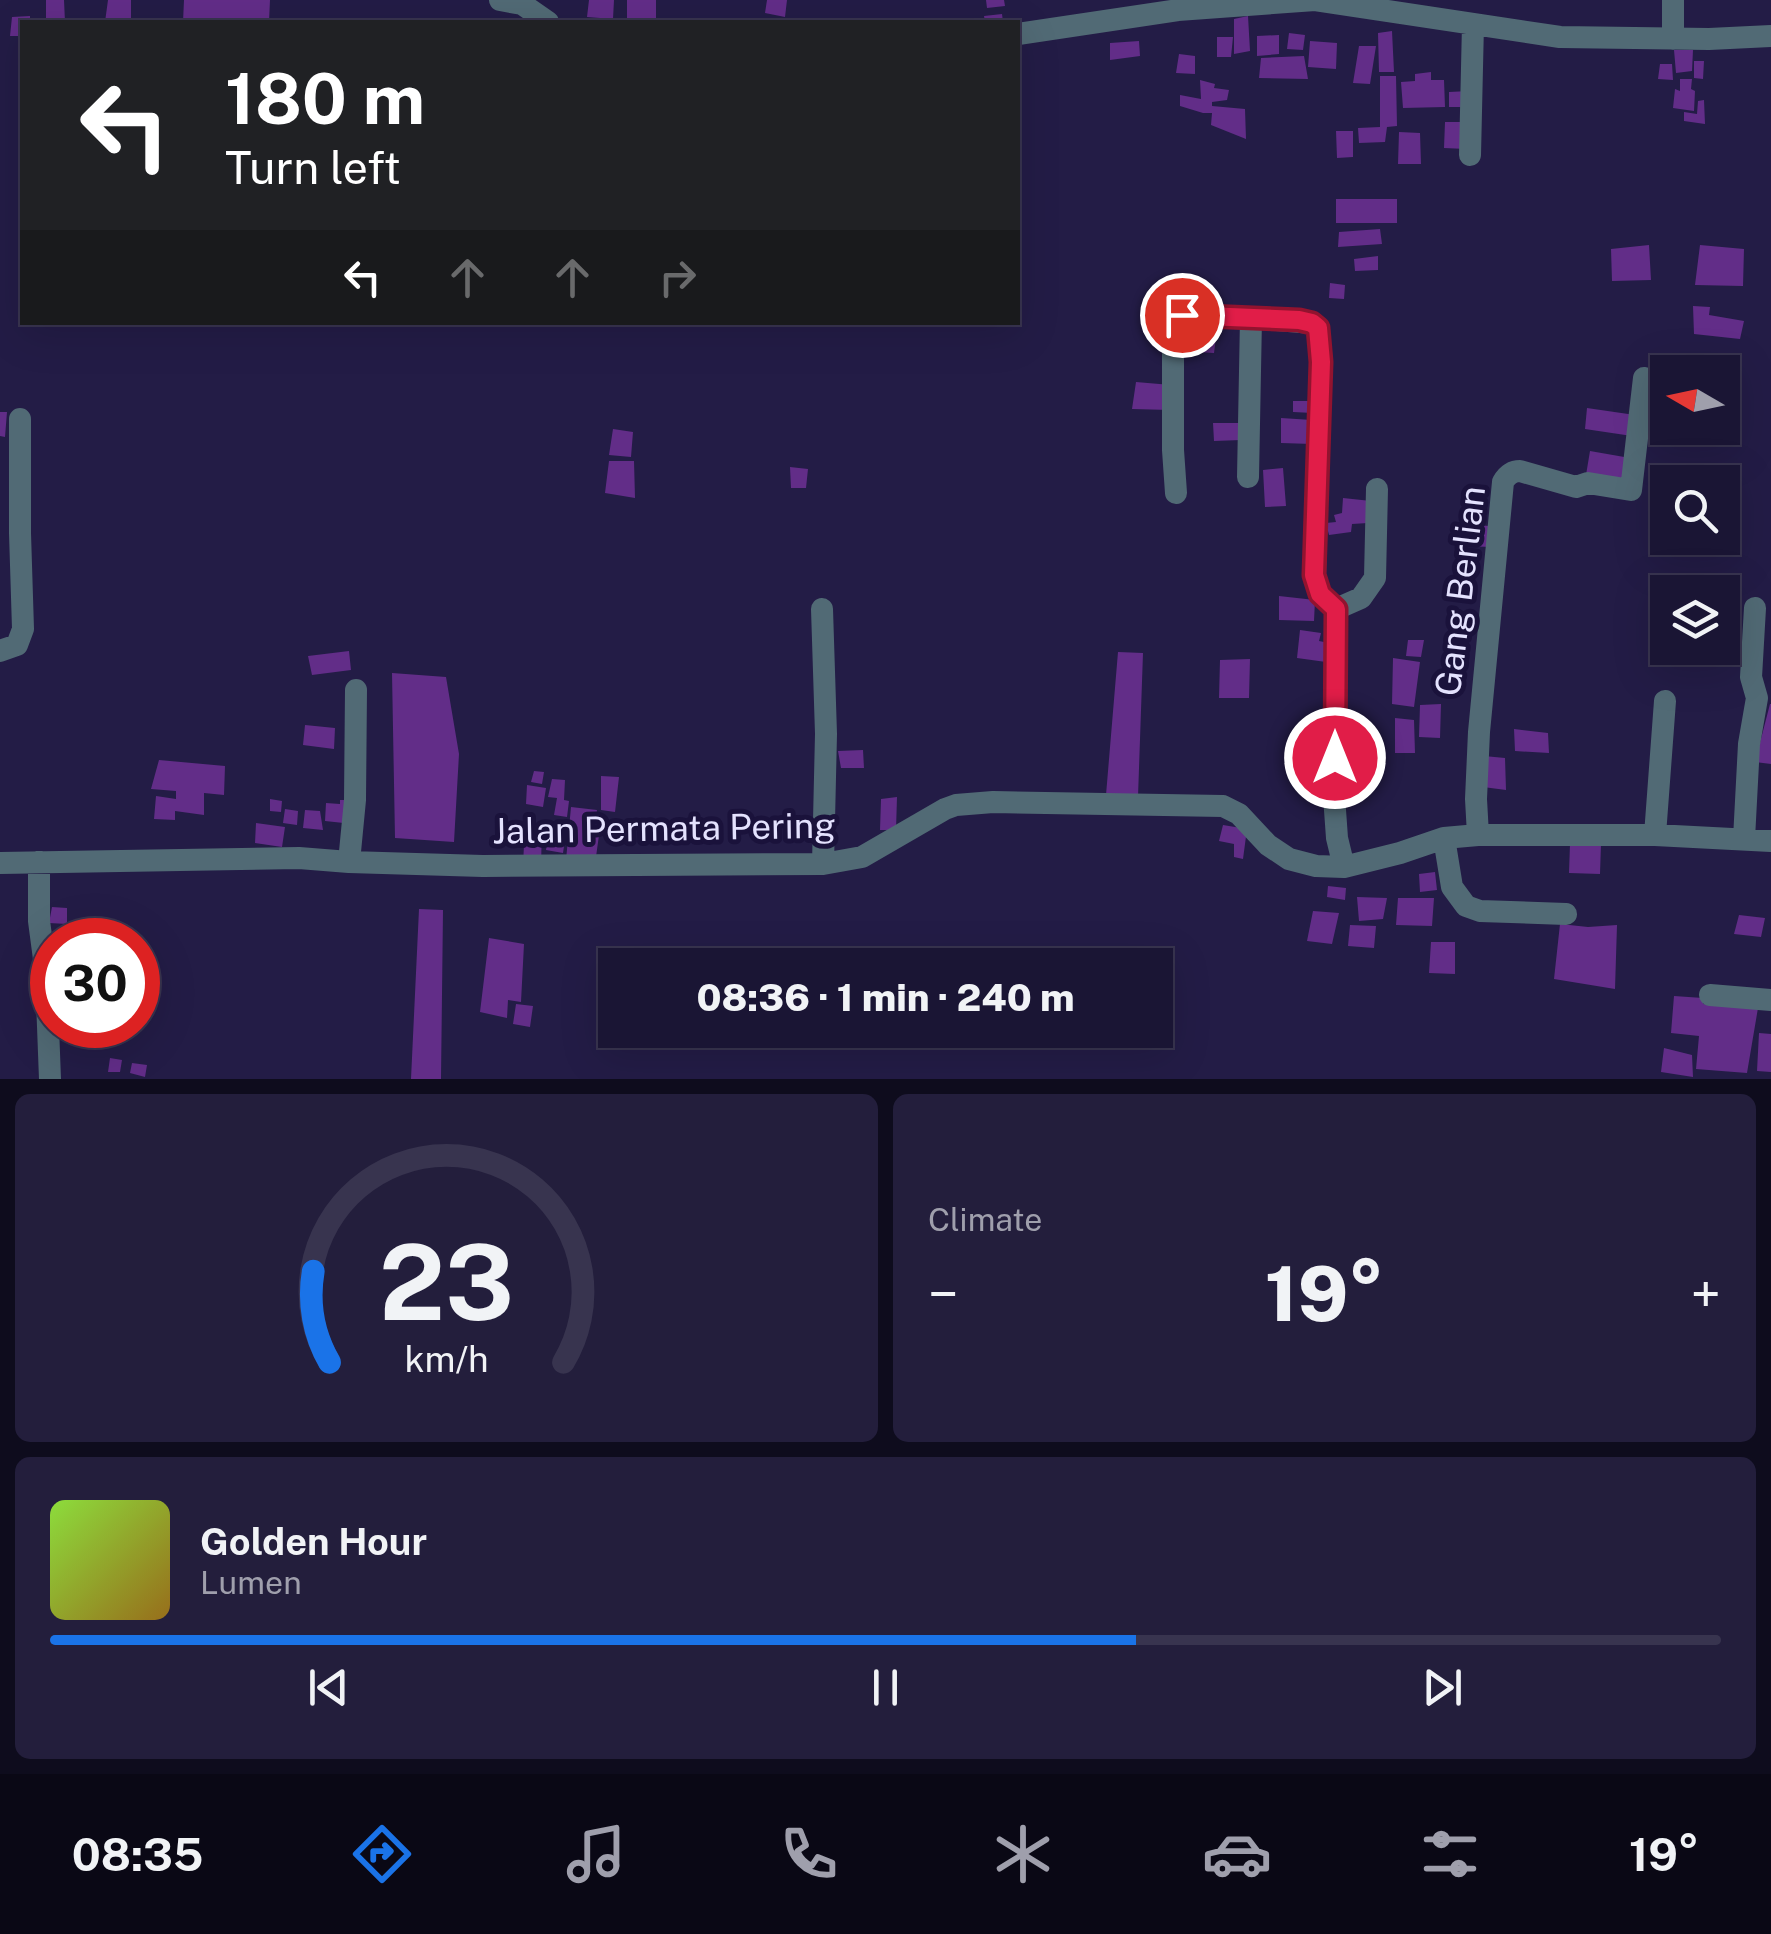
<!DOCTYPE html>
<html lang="en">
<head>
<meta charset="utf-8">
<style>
  body { margin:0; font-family:"Public Sans",sans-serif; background:#231e3c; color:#f1f3f6; height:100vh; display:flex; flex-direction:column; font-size:38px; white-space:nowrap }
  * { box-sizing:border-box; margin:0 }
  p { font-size:32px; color:#9f9fac }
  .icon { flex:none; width:55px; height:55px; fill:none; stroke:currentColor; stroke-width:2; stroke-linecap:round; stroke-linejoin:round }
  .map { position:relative; height:1079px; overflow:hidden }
  .drawer { display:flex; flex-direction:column; gap:15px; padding:15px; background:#0e0c1d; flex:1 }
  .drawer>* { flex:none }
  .hud { position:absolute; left:20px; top:20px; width:1000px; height:305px; border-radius:0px; box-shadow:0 10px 40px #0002,0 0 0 2px #38344f; background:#202124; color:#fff; overflow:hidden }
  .needle { width:65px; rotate:279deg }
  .tools { position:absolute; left:1650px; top:355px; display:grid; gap:20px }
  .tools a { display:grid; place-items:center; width:90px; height:90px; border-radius:0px; background:#1a1534; box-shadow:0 10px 40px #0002,0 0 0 2px #38344f; font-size:50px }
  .speed { position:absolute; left:30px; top:918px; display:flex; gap:20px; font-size:50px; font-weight:700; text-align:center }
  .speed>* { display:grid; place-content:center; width:130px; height:130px; border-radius:50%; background:#1a1534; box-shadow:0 10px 40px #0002,0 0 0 2px #38344f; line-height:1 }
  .speed .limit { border:15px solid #d22; background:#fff; color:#111 }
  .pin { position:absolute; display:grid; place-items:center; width:85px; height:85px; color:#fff; margin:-42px; border:5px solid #fff; border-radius:50%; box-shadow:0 2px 10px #0007 }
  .me { position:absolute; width:110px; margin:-55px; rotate:0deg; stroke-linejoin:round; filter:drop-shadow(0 0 8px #0008) }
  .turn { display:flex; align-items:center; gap:35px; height:210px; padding:0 40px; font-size:45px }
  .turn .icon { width:130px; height:130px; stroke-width:2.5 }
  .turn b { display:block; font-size:70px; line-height:85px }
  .lanes { display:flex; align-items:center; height:95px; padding:0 40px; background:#0003; justify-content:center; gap:50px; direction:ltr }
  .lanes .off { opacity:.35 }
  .big { font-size:75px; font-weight:800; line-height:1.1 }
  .drawer .widget { flex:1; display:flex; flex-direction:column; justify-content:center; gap:15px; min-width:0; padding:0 35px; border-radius:15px; background:#231e3c }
  .drawer .dial { align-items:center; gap:0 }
  .dial svg { height:260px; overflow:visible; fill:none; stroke:#38344f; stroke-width:7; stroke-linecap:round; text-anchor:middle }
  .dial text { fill:#f1f3f6; stroke:none }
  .song { display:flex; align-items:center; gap:30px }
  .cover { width:120px; height:120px; border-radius:15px; background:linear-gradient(135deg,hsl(90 70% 55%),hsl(40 70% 35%)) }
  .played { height:10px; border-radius:5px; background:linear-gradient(90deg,#1a73e8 65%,#38344f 65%) }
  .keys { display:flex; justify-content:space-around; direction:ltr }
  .heat { display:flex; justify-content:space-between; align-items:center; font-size:55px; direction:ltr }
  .drawer .tiles { flex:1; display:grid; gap:15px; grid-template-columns:1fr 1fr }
  .widget:last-child { grid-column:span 2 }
  .trip { position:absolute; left:598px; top:948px; width:575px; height:100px; border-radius:0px; background:#1a1534; box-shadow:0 10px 40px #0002,0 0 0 2px #38344f; font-weight:800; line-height:100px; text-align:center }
  .dock { display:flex; height:160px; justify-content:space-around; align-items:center; background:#0a0815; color:#9f9fac }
  .dock .icon { width:70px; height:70px }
  .dock .selected { color:#1a73e8 }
  .dock b { font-size:45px; color:#f1f3f6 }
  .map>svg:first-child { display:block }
  .building { fill:#622d88 }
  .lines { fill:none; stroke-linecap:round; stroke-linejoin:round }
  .minor { stroke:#516a75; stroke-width:22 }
  .route-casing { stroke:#92132f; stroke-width:25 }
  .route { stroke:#e11d48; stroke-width:18 }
  .labels { text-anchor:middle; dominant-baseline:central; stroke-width:10; stroke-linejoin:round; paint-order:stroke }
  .street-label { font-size:35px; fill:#e4e2fe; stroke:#1a123b }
</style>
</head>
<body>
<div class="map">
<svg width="1771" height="1079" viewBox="0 0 1771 1079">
  <rect width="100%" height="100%" fill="#231c46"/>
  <path class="building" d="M 46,0 L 64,0 L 65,22 L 46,22 Z
    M 108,0 L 131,0 L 131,22 L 105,22 Z
    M 184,0 L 270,0 L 269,22 L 183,22 Z
    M 589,0 L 614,0 L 613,19 L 587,17 Z
    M 627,0 L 656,0 L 656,22 L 627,22 Z
    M 767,0 L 787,0 L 785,17 L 765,13 Z
    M 986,0 L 1004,0 L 1005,6 L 987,8 Z
    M 1002,14 L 1003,22 L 985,22 L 984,16 Z
    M 30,16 L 30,22 L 22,22 L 22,36 L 10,36 L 12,17 Z
    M 1248,16 L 1250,51 L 1234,54 L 1234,19 Z
    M 1392,31 L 1394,72 L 1379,72 L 1378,33 Z
    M 1289,33 L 1305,35 L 1303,50 L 1287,49 Z
    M 1279,35 L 1279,54 L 1257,56 L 1257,36 Z
    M 1217,37 L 1233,37 L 1231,57 L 1217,57 Z
    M 1139,41 L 1140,56 L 1110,60 L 1110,43 Z
    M 1310,41 L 1337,43 L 1336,69 L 1308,67 Z
    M 1359,46 L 1376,46 L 1370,84 L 1353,83 Z
    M 1674,50 L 1693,50 L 1692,71 L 1676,73 Z
    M 1179,54 L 1195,56 L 1195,74 L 1176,73 Z
    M 1304,56 L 1308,79 L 1259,78 L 1261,58 Z
    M 1694,61 L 1704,61 L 1703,79 L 1694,78 Z
    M 1660,64 L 1672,64 L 1673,80 L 1658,79 Z
    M 1431,72 L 1431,80 L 1444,80 L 1445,107 L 1403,108 L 1401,82 L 1415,81 L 1415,74 Z
    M 1380,76 L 1396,76 L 1397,126 L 1387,127 L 1385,142 L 1359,143 L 1358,128 L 1380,127 Z
    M 1680,79 L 1692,79 L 1691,89 L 1695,91 L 1694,111 L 1673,108 L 1675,89 L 1680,91 Z
    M 1200,80 L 1215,84 L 1214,88 L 1229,90 L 1227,100 L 1212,102 L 1212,106 L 1245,109 L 1246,139 L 1211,125 L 1212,113 L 1203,113 L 1180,106 L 1180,95 L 1201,99 Z
    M 1469,91 L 1469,107 L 1449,107 L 1449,92 Z
    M 1704,100 L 1705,124 L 1684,121 L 1684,112 L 1697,114 L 1698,101 Z
    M 1445,122 L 1464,122 L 1466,149 L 1444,148 Z
    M 1336,131 L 1353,131 L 1353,157 L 1337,158 Z
    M 1399,132 L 1420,133 L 1421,164 L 1398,164 Z
    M 1336,199 L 1397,199 L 1397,223 L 1336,223 Z
    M 1380,229 L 1382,244 L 1338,247 L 1339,232 Z
    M 1649,245 L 1651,280 L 1612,281 L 1611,249 Z
    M 1700,245 L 1744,249 L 1743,286 L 1695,285 Z
    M 1378,256 L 1378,270 L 1355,271 L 1354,259 Z
    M 1330,283 L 1345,285 L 1344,299 L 1329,298 Z
    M 1693,306 L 1710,307 L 1709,315 L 1744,321 L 1740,339 L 1694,334 Z
    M 1182,327 L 1217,330 L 1214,353 L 1179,351 Z
    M 1136,382 L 1171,385 L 1170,410 L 1132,409 Z
    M 1293,401 L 1314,401 L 1313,413 L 1293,412 Z
    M 1587,408 L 1635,415 L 1632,436 L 1585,429 Z
    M 0,412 L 7,412 L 5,437 L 0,436 Z
    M 1281,418 L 1312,420 L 1312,444 L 1281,443 Z
    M 1213,423 L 1241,423 L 1241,440 L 1214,441 Z
    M 613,429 L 633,432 L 631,457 L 609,455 Z
    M 1590,451 L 1630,458 L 1627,483 L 1586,475 Z
    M 609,461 L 634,461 L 635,498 L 605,493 Z
    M 790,467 L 808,469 L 806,488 L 791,488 Z
    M 1283,468 L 1286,506 L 1265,507 L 1263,470 Z
    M 1343,498 L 1371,501 L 1368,523 L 1352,524 L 1351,532 L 1329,535 L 1326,523 L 1336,522 L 1334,515 L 1342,513 Z
    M 1463,525 L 1493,526 L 1492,547 L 1462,546 Z
    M 1279,596 L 1315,600 L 1314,621 L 1279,620 Z
    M 1300,630 L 1321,633 L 1319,641 L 1329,643 L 1326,662 L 1297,658 Z
    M 1408,640 L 1424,640 L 1421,657 L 1406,656 Z
    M 349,651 L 351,670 L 312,675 L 308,656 Z
    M 1118,652 L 1143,653 L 1138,797 L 1106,795 Z
    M 1393,658 L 1420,662 L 1414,707 L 1392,704 Z
    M 1250,659 L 1249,698 L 1219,698 L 1220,660 Z
    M 392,673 L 446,677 L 459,754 L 454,842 L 395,838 Z
    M 1441,704 L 1440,738 L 1419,737 L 1420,705 Z
    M 1770,704 L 1771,704 L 1771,764 L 1755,762 Z
    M 1395,718 L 1414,720 L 1415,753 L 1395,753 Z
    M 305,725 L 335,728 L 334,749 L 303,745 Z
    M 1514,729 L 1548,733 L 1549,753 L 1515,751 Z
    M 863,750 L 864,768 L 841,768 L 838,751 Z
    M 1484,756 L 1505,758 L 1506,790 L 1483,787 Z
    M 159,760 L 225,766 L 224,795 L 204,793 L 204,815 L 175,811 L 175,820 L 154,819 L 156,796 L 176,799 L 176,791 L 151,789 Z
    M 534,771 L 544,772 L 542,784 L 531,782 Z
    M 601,776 L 619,777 L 615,812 L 601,810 Z
    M 552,779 L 565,780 L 564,800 L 569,801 L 567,817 L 554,815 L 557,798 L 548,797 Z
    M 527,785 L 546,788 L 543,807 L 526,804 Z
    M 897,797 L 896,830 L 880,830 L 881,799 Z
    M 270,799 L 282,801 L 281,812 L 270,811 Z
    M 340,800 L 354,800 L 353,824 L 325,821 L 326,803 L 340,804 Z
    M 571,807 L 597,810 L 594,827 L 600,828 L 595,864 L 566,860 Z
    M 285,809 L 298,811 L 297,825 L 283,823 Z
    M 305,810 L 320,811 L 323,830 L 303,828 Z
    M 256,823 L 285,827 L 282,847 L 255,843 Z
    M 525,823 L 542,826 L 541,866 L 523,866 Z
    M 550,824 L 567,826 L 563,853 L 546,850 Z
    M 1223,825 L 1247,829 L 1243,859 L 1234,857 L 1234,844 L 1219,841 Z
    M 1570,844 L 1601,844 L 1600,874 L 1569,873 Z
    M 1435,872 L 1437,890 L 1420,892 L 1419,874 Z
    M 1328,886 L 1346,888 L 1345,900 L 1327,897 Z
    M 1357,897 L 1387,898 L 1383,919 L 1359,921 Z
    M 1398,898 L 1434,898 L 1432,926 L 1396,925 Z
    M 52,907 L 67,908 L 67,924 L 49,923 Z
    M 419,909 L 443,910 L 441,1079 L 411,1079 Z
    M 1313,911 L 1339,913 L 1332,944 L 1307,941 Z
    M 1739,915 L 1765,918 L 1761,937 L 1734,934 Z
    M 82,923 L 81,940 L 66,940 L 67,924 Z
    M 1560,924 L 1588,927 L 1617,925 L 1615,989 L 1554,979 Z
    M 1350,925 L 1376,926 L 1374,948 L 1348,946 Z
    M 489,938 L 524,944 L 521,1002 L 508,1000 L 507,1018 L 480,1012 Z
    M 1431,942 L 1455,942 L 1455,974 L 1429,973 Z
    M 1674,996 L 1703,998 L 1703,1004 L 1758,1008 L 1747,1073 L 1696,1069 L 1699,1036 L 1671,1033 Z
    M 516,1004 L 533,1006 L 530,1027 L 513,1024 Z
    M 1759,1033 L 1771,1034 L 1771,1072 L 1757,1071 Z
    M 1664,1048 L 1692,1055 L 1693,1077 L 1661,1072 Z
    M 110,1058 L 122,1060 L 120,1072 L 108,1072 Z
    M 132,1063 L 147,1065 L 145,1077 L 130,1073 Z"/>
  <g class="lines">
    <path class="minor" d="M 500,0 L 522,4 L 548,22
      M 1018,34 L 1178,10 L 1315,0 L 1560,37 L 1709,39 L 1771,36
      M 1673,39 L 1673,0
      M 1470,155 L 1473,24
      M 1248,477 L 1251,318 L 1312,323 L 1318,328 L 1321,362 L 1315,575 L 1320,594 L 1336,609 L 1334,796 L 1337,838 L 1344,867
      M 1176,493 L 1173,450 L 1173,325 L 1177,318 L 1182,315 L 1251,318
      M 822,609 L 826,734 L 823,864
      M 1336,609 L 1361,598 L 1375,578 L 1377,489
      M 0,651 L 17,645 L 23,629 L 20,533 L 20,419
      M 1478,835 L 1476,799 L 1479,732 L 1503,482 C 1507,475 1512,471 1520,471 L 1576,487 L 1588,483 L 1631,490 L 1644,378
      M 1655,835 L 1665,701
      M 1444,838 L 1452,887 L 1466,906 L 1480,911 L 1566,914
      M 1744,839 L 1749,744 L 1757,698 L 1751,677 L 1755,608
      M 39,862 L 39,921 L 46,974 L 50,1079
      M 349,862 L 355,800 L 356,690
      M 0,863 L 299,858 L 349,862 L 483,866 L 823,864 L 862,857 L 945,809 L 956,805 L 993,802 L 1223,806 L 1239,814 L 1268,845 L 1289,859 L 1316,866 L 1344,867 L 1400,853 L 1444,838 L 1478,835 L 1655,835 L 1771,841
      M 1710,995 L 1771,1000"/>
  </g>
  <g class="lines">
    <defs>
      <path id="route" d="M 1182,315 L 1299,320 L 1312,323 L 1318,328 L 1321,362 L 1314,575 L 1320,594 L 1336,609 L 1335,758"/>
    </defs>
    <use href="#route" class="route-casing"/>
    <use href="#route" class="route"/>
  </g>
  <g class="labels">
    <g class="street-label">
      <text transform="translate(1460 591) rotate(-83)">Gang Berlian</text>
      <text transform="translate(664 828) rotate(-1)">Jalan Permata Pering</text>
    </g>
  </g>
</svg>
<div class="tools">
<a><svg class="needle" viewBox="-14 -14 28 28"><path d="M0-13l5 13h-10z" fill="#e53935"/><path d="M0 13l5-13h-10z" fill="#9f9fac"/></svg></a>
<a><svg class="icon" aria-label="search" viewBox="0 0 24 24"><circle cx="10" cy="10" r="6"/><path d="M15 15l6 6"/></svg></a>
<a><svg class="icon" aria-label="layers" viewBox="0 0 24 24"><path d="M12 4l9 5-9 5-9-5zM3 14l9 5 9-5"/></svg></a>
</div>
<div class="speed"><div class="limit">30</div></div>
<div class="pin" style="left:1182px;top:315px;background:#d93025"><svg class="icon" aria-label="arrive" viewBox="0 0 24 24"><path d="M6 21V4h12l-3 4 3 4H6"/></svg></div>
<svg class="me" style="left:1335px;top:758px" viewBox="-20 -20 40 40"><circle r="17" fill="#e11d48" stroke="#fff" stroke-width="3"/><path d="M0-11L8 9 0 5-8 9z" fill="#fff"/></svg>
<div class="trip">08:36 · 1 min · 240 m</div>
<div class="hud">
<div class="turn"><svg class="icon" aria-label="left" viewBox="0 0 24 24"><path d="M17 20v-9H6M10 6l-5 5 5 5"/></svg><div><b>180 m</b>Turn left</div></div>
<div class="lanes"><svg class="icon" aria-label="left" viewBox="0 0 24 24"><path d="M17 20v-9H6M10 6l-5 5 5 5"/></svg><svg class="icon off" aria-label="ahead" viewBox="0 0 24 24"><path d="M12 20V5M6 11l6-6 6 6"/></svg><svg class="icon off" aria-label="ahead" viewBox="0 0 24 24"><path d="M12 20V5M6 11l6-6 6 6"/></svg><svg class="icon off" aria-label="right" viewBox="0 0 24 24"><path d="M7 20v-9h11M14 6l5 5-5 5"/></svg></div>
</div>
</div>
<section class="drawer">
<div class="tiles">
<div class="widget dial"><svg viewBox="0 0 100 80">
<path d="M14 69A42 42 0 1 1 86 69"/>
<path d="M14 69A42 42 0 0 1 9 41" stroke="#1a73e8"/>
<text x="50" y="56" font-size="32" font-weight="700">23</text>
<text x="50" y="72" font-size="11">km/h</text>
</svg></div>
<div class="widget"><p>Climate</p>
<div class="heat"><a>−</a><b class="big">19°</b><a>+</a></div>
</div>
<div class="widget">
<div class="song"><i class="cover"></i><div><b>Golden Hour</b><p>Lumen</p></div></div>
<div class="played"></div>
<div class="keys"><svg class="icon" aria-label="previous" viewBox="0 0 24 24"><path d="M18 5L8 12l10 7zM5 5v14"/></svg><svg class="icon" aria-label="pause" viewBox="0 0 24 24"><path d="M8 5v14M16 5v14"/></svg><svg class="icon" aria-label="next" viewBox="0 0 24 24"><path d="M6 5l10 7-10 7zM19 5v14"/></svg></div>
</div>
</div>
</section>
<nav class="dock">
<b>08:35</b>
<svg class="icon selected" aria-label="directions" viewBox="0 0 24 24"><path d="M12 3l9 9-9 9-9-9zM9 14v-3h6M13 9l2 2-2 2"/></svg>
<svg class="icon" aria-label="music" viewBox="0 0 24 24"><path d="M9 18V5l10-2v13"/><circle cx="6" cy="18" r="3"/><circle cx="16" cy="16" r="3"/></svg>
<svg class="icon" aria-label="phone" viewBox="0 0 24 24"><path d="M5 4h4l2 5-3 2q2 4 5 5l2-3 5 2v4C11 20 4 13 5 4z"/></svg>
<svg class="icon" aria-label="climate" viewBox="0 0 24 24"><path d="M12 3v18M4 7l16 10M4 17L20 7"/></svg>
<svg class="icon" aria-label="car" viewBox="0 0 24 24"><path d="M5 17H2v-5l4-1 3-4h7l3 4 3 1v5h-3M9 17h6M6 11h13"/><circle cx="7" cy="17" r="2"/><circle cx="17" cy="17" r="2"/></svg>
<svg class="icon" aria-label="filters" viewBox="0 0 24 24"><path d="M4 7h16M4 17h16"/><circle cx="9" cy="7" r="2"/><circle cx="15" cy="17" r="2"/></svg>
<b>19°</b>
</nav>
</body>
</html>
